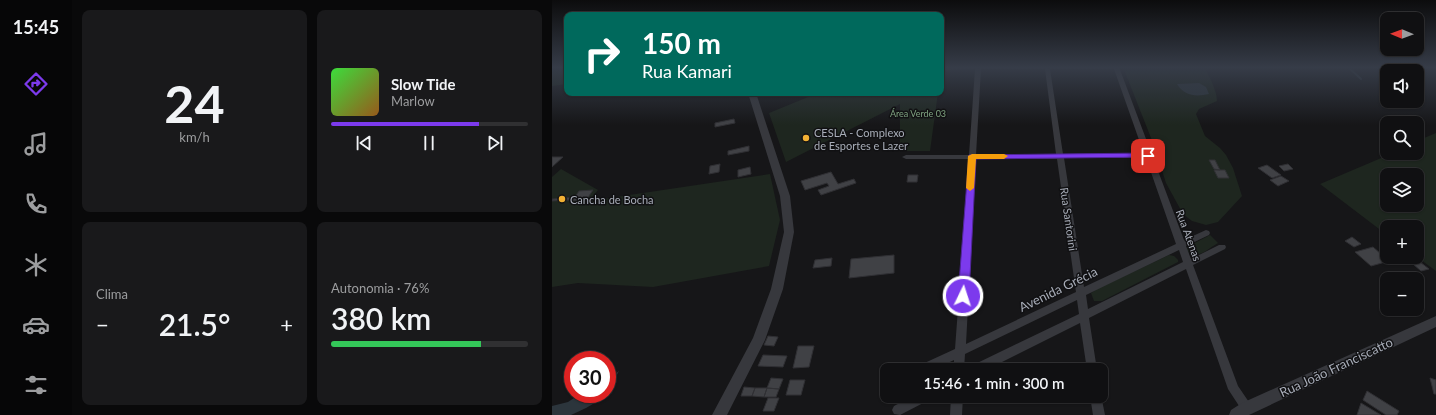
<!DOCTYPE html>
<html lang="pt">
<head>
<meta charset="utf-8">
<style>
  body { margin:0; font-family:Lato,sans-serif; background:#19191b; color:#f1f3f6; height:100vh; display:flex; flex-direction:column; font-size:15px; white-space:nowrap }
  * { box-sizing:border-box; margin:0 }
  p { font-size:13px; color:#9c9d9f }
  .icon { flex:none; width:22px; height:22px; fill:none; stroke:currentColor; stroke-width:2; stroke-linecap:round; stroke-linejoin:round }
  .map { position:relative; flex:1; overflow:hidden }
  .drawer { display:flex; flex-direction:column; gap:10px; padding:10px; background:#09090a; width:480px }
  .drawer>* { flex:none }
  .hud { position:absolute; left:12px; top:12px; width:380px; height:84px; border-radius:8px; box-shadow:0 1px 3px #0004,0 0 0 1px #303032; background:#00695c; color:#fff; overflow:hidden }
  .needle { width:26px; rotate:271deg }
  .fabs { position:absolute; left:828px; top:12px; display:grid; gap:8px }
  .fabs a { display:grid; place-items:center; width:44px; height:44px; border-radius:8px; background:#101012; box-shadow:0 1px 3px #0004,0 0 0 1px #303032; font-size:20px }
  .speed { position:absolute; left:12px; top:351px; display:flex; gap:8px; font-size:20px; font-weight:700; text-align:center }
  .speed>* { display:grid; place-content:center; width:52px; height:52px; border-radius:50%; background:#101012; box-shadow:0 1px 3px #0004,0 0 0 1px #303032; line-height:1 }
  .speed .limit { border:6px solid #d22; background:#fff; color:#111 }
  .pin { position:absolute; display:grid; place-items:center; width:34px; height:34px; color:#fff; margin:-17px; border-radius:8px; box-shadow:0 2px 6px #0006 }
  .me { position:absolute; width:44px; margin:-22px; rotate:4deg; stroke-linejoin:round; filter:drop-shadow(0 0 3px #0008) }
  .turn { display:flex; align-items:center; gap:14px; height:84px; padding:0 12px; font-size:18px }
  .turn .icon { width:52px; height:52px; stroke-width:2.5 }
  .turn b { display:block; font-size:28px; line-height:34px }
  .big { font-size:30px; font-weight:600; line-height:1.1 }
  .drawer .tile { flex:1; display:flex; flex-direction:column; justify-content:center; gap:6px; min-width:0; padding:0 14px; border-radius:8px; background:#19191b }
  .drawer .dial { align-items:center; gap:0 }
  .dial b { font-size:52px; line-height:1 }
  .song { display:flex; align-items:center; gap:12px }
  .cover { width:48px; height:48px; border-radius:6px; background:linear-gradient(135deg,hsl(120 70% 55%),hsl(30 70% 35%)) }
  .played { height:4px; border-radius:2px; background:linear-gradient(90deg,#7c3aed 75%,#303032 75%) }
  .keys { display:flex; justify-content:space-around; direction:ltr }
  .heat { display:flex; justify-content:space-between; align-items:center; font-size:22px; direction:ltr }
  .charge { height:6px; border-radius:3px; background:linear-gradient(90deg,#34c759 76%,#303032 0) }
  .drawer .tiles { flex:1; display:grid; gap:10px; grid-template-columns:repeat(2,1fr) }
  .trip { position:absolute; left:328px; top:363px; width:228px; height:40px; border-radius:8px; background:#101012; box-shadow:0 1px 3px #0004,0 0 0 1px #303032; font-weight:600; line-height:40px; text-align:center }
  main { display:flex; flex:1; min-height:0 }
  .dock { display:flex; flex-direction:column; width:72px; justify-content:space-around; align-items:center; background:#060607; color:#9c9d9f }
  .dock .icon { width:28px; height:28px }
  .dock .current { color:#7c3aed }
  .dock b { font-size:18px; color:#f1f3f6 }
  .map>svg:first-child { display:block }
  .green { fill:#1e261f; fill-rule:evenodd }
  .water { fill:#2c353c }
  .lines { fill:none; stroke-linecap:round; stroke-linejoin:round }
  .stream { stroke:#2c353c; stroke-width:2 }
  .building { fill:#404145; stroke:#303034 }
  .minor { fill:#37383d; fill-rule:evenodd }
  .tertiary { fill:#37383d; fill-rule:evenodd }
  .route { fill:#7c3aed; stroke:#51269a }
  .slow { fill:#f59e0b }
  .poi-dot { fill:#f2b134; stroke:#111113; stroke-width:1.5 }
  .labels { text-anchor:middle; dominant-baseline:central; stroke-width:3; stroke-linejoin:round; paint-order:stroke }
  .far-park-label { font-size:9px; fill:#7fa381; stroke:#111113 }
  .poi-label { font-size:11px; fill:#a8adb8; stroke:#111113; text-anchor:start }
  .street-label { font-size:11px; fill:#a8adb8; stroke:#111113 }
  .near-street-label { font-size:13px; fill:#a8adb8; stroke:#111113 }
</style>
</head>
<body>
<main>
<nav class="dock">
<b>15:45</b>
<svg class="icon current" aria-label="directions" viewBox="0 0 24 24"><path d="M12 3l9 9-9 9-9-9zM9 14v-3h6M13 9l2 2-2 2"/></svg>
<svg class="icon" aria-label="music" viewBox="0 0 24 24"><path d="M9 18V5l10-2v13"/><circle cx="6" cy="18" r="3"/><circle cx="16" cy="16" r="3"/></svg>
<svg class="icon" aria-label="phone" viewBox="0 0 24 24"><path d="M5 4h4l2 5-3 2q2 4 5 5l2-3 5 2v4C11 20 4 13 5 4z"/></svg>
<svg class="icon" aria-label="climate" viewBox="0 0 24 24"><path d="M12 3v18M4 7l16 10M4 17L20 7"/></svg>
<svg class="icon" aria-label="car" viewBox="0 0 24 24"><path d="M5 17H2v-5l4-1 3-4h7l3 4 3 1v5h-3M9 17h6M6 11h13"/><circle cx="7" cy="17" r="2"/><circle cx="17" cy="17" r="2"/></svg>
<svg class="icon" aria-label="filters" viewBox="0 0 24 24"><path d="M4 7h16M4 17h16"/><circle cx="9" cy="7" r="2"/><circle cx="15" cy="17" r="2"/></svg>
</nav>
<section class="drawer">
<div class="tiles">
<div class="tile dial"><b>24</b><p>km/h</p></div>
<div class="tile">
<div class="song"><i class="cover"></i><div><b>Slow Tide</b><p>Marlow</p></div></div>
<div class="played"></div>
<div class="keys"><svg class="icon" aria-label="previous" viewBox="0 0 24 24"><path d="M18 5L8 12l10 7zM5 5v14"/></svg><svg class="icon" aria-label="pause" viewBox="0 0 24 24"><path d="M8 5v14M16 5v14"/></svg><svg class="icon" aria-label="next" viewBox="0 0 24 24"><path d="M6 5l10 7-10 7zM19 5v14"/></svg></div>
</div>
<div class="tile"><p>Clima</p>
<div class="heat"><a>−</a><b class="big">21.5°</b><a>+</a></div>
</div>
<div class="tile"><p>Autonomia · 76%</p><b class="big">380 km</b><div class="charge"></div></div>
</div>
</section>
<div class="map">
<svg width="884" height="415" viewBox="0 0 884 415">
  <rect width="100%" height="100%" fill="#161618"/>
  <path class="green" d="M 0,67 L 15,67 L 15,84 L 0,86 Z
    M 571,67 L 652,67 C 657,75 665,91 665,101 L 647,109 L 644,114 L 653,136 L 668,148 L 674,155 L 681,168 L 690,196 L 666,222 L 654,225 L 640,221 L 631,214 L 614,183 L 601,143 Z
    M 266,93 L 386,93 L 378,151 L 348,151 L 348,104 L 234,162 L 217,113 Z
    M 884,133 L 884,271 L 865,257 L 865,227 L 835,227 L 835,235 L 768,184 L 841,153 L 865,153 L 865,141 ZM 835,175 L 865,175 L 865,205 L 835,205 Z
    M 9,169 L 46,190 L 37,201 L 218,174 L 228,220 L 217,266 L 101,287 L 26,283 L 0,287 L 0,177 Z
    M 658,235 L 666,243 C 654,250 645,261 634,250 L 635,247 Z
    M 617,255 L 622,256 L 626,260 L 626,262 L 550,301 L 542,301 L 539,293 L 545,289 Z"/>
  <path class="water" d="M 647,83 L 654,87 L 657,94 C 644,97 632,96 625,84 Z
    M 67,371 L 60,384 L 60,393 L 34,408 L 19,415 L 0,415 L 0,406 L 16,402 L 28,394 L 55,394 L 55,380 Z"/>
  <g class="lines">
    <path class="stream" d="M 796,67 L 809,79"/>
  </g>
  <path class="building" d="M 182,119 L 183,123 L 163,127 L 163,123 Z
    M 197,146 L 197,151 L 176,155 L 176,151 Z
    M 0,157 L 11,157 L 0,167 Z
    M 657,160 L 663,160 L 668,170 L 662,169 Z
    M 168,164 L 167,172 L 157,174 L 158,166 Z
    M 736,164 L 741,169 L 732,171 L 727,166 Z
    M 715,165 L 729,175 L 720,178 L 706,168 Z
    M 198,167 L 199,174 L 186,177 L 186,170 Z
    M 662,170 L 673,170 L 677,178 L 666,178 Z
    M 279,172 L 286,184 L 302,179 L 304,183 L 269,195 L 266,190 L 277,186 L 275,183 L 253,190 L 249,181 Z
    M 356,175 L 366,175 L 365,182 L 355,182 Z
    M 729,176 L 737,181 L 726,186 L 718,180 Z
    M 41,190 L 35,199 L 20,201 L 27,191 Z
    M 21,197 L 19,200 L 0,201 L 0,199 Z
    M 800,237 L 809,244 L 802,247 L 793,241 Z
    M 821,247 L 837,261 L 819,266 L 803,252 Z
    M 342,255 L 342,273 L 297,278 L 299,259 Z
    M 280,258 L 279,266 L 261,268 L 263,260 Z
    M 868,262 L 877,269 L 869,271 L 861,264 Z
    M 216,336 L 226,337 L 222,346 L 212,345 Z
    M 246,346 L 262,346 L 257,367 L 241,368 Z
    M 211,355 L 235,356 L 231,367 L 206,366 Z
    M 219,378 L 231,379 L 227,389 L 215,388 Z
    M 878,378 L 884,380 L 884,394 L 882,394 Z
    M 238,380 L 253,380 L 249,395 L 234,395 Z
    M 192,387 L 203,388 L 200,396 L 189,396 Z
    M 203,388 L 215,388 L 212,397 L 200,396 Z
    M 215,388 L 227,389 L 224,397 L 212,397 Z
    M 815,391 L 847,411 L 845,415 L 834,415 L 811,400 Z
    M 216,398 L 227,398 L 222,411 L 211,411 Z
    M 809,403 L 829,415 L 805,415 Z"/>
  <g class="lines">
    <path class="minor" d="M 389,67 L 567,67 L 632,240 L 654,230 L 657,231 L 658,233 L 657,235 L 634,246 L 639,259 L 667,245 L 673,245 L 674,247 L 673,249 L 641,265 L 686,386 L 701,408 L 699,412 L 695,414 L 691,412 L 676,389 L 634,269 L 537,318 L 545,370 L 535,370 L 528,323 L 434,370 L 418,370 L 419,366 L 527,314 L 525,300 L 413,354 L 412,370 L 402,370 L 402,360 L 381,370 L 365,370 L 366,366 L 403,349 L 417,159 L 354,159 L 350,157 L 354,155 L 417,155 L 423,69 L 389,70 ZM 429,69 L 493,69 L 504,154 L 424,155 ZM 498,69 L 562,69 L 592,154 L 511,154 ZM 512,158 L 594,158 L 624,244 L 532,287 ZM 424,159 L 505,159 L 524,292 L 414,344 ZM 627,250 L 631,262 L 536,309 L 534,295 Z
      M 549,395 L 553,415 L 541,415 L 538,396 L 549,396 Z
      M 361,396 L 379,396 L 377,400 L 348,415 L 342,414 L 340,410 L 342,406 Z
      M 399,396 L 411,396 L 410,415 L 398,415 Z"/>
    <path class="tertiary" d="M 196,93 L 204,93 L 238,196 L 242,232 L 231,289 L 213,340 L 175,415 L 160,415 L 201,338 L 219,289 L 232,232 L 228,196 Z
      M 884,316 L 884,327 L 697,415 L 677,415 L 679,410 L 690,403 Z"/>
  </g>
  <linearGradient id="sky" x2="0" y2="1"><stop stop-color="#0c0c0d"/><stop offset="0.54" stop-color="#363c48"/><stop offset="1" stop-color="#363c48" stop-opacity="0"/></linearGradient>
  <rect width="884" height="125" fill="url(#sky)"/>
  <path class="route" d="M 596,153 L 599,154 L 599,157 L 424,159 L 417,296 L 415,300 L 411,301 L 407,300 L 406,296 L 417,155 Z"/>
  <path class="slow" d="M 420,154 L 452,154 L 456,156 L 452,159 L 424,159 L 422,188 L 418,191 L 414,188 L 416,156 Z"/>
  <g class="poi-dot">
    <circle cx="254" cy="138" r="4"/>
    <circle cx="10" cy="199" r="4"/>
  </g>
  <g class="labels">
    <g class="far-park-label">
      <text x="366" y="113">Área Verde 03</text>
    </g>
    <g class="poi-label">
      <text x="262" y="132">CESLA - Complexo<tspan x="262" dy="13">de Esportes e Lazer</tspan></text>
      <text x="18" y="199">Cancha de Bocha</text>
    </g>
    <g class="street-label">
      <text transform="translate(517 219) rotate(82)">Rua Santorini</text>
      <text transform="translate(637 235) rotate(70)">Rua Atenas</text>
    </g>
    <g class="near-street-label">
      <text transform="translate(506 289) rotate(-26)">Avenida Grécia</text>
      <text transform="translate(784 367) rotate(-25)">Rua João Franciscatto</text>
    </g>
  </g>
</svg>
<div class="fabs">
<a><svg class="needle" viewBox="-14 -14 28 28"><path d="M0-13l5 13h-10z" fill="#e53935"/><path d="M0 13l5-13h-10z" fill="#9c9d9f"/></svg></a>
<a><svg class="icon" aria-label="sound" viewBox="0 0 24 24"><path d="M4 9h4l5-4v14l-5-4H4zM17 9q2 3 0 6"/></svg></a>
<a><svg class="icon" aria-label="search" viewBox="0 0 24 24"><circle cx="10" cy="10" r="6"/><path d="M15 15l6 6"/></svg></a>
<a><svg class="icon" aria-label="layers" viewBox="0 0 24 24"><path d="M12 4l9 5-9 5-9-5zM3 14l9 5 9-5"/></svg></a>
<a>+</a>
<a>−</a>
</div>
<div class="speed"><div class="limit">30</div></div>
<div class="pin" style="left:596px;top:156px;background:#d93025"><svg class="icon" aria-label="arrive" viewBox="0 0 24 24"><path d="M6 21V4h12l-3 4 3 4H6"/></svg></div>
<svg class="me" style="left:411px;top:296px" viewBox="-20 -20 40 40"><circle r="17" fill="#7c3aed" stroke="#fff" stroke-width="3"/><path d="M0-11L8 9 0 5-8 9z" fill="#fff"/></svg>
<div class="trip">15:46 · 1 min · 300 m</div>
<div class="hud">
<div class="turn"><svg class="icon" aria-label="right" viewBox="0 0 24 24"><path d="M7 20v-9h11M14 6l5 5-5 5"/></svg><div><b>150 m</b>Rua Kamari</div></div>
</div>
</div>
</main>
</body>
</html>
